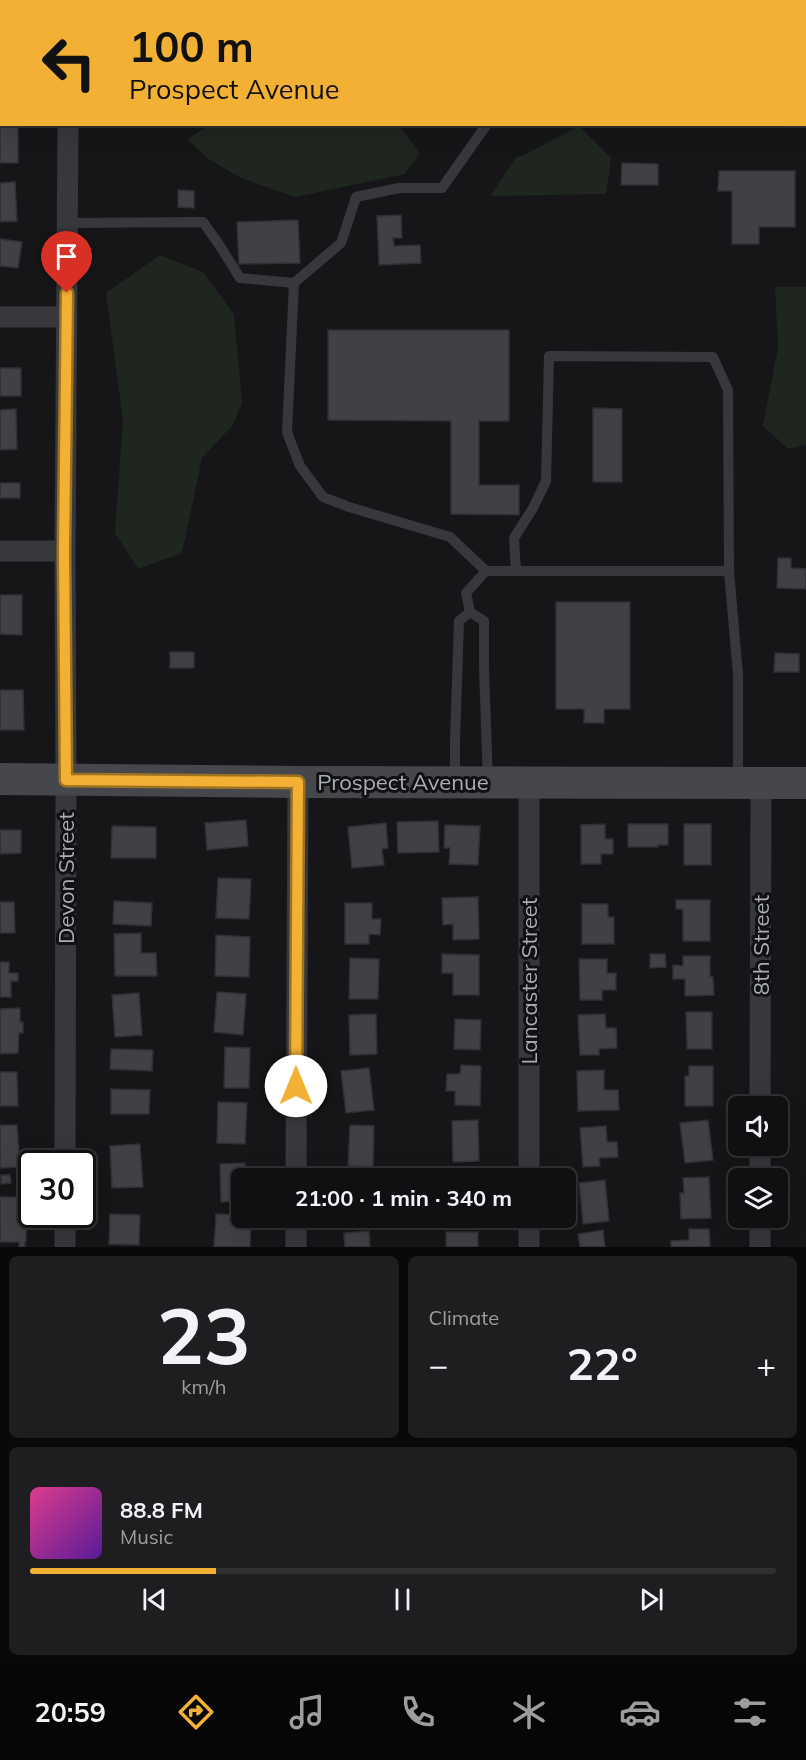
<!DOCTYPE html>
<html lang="en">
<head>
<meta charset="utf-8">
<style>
  body { margin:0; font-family:Mulish,sans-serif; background:#1e1e20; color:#f1f3f6; height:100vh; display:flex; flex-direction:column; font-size:22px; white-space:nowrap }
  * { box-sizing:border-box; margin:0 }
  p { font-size:20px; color:#9c9d9f }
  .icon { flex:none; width:33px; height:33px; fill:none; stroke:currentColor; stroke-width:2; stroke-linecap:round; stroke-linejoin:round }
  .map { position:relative; height:1247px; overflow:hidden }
  .sheet { display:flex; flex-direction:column; gap:9px; padding:9px; background:#09090a; flex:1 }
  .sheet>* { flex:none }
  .hud { position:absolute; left:0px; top:0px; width:807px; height:126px; box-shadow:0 6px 24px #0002,0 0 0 2px #303032; background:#f2b134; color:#111; overflow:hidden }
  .buttons { position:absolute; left:728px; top:1096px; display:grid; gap:12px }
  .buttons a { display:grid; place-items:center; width:60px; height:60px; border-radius:9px; background:#101012; box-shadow:0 6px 24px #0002,0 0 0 2px #303032; font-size:30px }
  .speed { position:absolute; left:18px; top:1150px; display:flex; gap:12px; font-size:30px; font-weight:700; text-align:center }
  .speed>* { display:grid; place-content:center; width:78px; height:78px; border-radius:50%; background:#101012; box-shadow:0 6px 24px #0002,0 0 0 2px #303032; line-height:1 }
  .speed .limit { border:3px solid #111; border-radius:9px; background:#fff; color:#111 }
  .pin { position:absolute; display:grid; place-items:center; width:51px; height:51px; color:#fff; margin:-62px -26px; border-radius:50% 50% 50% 0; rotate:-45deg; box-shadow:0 0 6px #0007 }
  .pin .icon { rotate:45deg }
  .me { position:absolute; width:66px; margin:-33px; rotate:0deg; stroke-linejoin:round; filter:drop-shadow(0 0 4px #0008) }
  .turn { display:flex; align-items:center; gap:21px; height:126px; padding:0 30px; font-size:27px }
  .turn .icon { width:78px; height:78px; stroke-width:2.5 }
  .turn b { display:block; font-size:42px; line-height:51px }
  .big { font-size:45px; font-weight:700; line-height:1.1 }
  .sheet .widget { flex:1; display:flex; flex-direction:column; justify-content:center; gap:9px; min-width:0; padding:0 21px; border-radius:9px; background:#1e1e20 }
  .sheet .dial { align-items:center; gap:0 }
  .dial b { font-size:78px; line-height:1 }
  .song { display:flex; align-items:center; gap:18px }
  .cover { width:72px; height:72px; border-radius:9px; background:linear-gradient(135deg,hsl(330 70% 55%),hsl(270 70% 35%)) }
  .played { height:6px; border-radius:3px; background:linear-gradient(90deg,#f2b134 25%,#303032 25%) }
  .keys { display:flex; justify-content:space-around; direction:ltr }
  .heat { display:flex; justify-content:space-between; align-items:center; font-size:33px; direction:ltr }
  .sheet .tiles { flex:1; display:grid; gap:9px; grid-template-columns:1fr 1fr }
  .widget:last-child { grid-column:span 2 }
  .trip { position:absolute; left:231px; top:1168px; width:345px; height:60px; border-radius:9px; background:#101012; box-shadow:0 6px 24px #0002,0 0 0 2px #303032; font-weight:700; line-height:60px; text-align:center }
  .dock { display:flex; height:96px; justify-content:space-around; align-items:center; background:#060607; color:#9c9d9f }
  .dock .icon { width:42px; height:42px }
  .dock .current { color:#f2b134 }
  .dock b { font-size:27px; color:#f1f3f6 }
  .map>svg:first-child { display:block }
  .green { fill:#1e261f }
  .building { fill:#404145; stroke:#303034; stroke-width:1.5 }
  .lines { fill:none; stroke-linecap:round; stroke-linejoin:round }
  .lane { stroke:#37383d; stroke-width:10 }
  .street { stroke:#37383d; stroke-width:21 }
  .secondary { stroke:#45474d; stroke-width:32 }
  .route-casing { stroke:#9d7322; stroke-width:15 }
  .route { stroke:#f2b134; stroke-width:10 }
  .labels { text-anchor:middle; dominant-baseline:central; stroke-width:6; stroke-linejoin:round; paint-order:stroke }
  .street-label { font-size:22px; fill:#a8adb8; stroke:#111113 }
</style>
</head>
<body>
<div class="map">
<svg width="806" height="1247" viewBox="0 0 806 1247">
  <rect width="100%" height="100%" fill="#161618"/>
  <path class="green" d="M 385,125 L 402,129 L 420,153 L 405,174 L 295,197 L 241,178 L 207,158 L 187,139 L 210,125 Z
    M 579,126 L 611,158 L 606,194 L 490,196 L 516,157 L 522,156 Z
    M 160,255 L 203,272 L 234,314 L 242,403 L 233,425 L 202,458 L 182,553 L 138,569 L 115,533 L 123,420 L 106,293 Z
    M 775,287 L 806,287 L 806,445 L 788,449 L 763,426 L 778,348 Z"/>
  <path class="building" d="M 0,13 L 2,13 L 2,53 L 0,53 Z
    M 0,69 L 2,69 L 2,108 L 0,108 Z
    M 0,123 L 18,124 L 18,163 L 0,163 Z
    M 622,163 L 658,164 L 658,185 L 621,185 Z
    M 719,171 L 795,171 L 795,227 L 759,227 L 759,244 L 732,244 L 732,191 L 718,191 Z
    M 15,182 L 17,221 L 0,222 L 0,183 Z
    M 178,190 L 194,191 L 194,208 L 178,207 Z
    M 401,215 L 402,238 L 393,238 L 394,246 L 420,245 L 421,263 L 379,265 L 377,216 Z
    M 298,220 L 300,263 L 239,264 L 237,222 Z
    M 0,239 L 22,242 L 18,268 L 0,266 Z
    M 328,330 L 509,330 L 509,421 L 479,421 L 479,485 L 519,485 L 519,515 L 451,514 L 451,421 L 328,420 Z
    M 0,368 L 21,368 L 21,396 L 0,396 Z
    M 593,408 L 622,409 L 622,482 L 593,482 Z
    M 16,409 L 17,449 L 0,450 L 0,410 Z
    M 0,483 L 20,483 L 20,498 L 0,498 Z
    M 778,558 L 791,558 L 791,568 L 806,569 L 806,589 L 777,588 Z
    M 0,595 L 22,595 L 22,635 L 0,634 Z
    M 556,602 L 630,602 L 630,709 L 604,709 L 604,723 L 584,723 L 584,709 L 556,709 Z
    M 170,652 L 194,652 L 194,668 L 170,668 Z
    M 775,653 L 799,654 L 799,672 L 774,672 Z
    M 0,690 L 23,690 L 24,730 L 0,730 Z
    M 246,820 L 248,846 L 207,850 L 205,823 Z
    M 438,821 L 439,852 L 398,853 L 397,822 Z
    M 386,823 L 388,848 L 382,849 L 384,865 L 352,868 L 348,827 Z
    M 605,824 L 605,839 L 613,839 L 613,854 L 601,854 L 601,864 L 581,864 L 581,825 Z
    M 628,824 L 668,824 L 668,845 L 658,845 L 658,847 L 628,847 Z
    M 684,824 L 711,824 L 711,865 L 684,865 Z
    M 445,825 L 480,826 L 478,865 L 449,864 L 450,848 L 444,848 Z
    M 112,826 L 156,827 L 156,858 L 111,858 Z
    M 0,830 L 21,830 L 21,853 L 0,854 Z
    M 218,878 L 251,879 L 249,919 L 216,918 Z
    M 478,897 L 479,939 L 453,940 L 453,924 L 443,925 L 442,898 Z
    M 676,900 L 710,900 L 710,941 L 683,941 L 683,909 L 676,909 Z
    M 114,901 L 152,903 L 151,926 L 113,924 Z
    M 0,902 L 14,902 L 15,933 L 0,933 Z
    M 345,903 L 372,903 L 372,919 L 381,919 L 380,935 L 369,934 L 369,944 L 345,944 Z
    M 582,904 L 608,904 L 608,917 L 614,917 L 614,944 L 582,944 Z
    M 141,933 L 141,953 L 156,953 L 157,976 L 115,976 L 114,934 Z
    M 216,935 L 250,937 L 249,977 L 215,976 Z
    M 442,954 L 479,955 L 479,995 L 453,995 L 453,973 L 442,973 Z
    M 650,954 L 665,954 L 666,967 L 650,968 Z
    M 683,956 L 710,956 L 710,976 L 713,977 L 714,995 L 685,996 L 685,979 L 673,979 L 673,965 L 683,966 Z
    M 350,958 L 379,959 L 378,999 L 349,999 Z
    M 579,959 L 607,959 L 607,973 L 616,973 L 616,990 L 602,990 L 602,1000 L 580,1000 Z
    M 0,962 L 9,962 L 9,973 L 18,973 L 18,981 L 11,981 L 11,997 L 0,997 Z
    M 217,992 L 246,994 L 243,1035 L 214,1032 Z
    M 139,993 L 142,1035 L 115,1037 L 112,995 Z
    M 20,1008 L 20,1022 L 23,1022 L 23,1033 L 19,1033 L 18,1053 L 0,1054 L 0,1009 Z
    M 686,1012 L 712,1012 L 712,1049 L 687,1049 Z
    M 376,1014 L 377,1054 L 350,1055 L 349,1015 Z
    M 605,1014 L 606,1028 L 616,1028 L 617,1048 L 599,1049 L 599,1055 L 580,1055 L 578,1015 Z
    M 455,1019 L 481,1020 L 480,1050 L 454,1049 Z
    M 225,1047 L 250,1048 L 249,1088 L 224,1088 Z
    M 111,1049 L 153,1050 L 152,1071 L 110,1069 Z
    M 461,1065 L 481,1066 L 480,1106 L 455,1105 L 455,1091 L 446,1091 L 447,1074 L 460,1074 Z
    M 689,1066 L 713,1066 L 713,1106 L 685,1106 L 685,1076 L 689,1076 Z
    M 369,1068 L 374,1110 L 346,1113 L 341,1071 Z
    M 604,1070 L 604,1090 L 618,1090 L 619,1110 L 578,1111 L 577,1071 Z
    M 0,1072 L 17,1072 L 18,1106 L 0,1106 Z
    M 111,1089 L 150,1090 L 149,1114 L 111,1114 Z
    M 218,1102 L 247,1103 L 245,1144 L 217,1143 Z
    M 478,1120 L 479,1161 L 453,1162 L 452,1121 Z
    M 708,1120 L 713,1160 L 685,1163 L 680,1123 Z
    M 0,1125 L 17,1125 L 19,1154 L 23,1157 L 24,1162 L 19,1167 L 0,1168 Z
    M 350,1125 L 374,1126 L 373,1167 L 348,1166 Z
    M 606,1126 L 607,1142 L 617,1142 L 618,1157 L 599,1158 L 600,1166 L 583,1167 L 580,1128 Z
    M 140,1144 L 143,1187 L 112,1188 L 110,1146 Z
    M 245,1163 L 245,1179 L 242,1179 L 242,1201 L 221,1202 L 220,1164 Z
    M 480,1174 L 481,1179 L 440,1179 L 440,1176 Z
    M 1,1175 L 10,1175 L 11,1183 L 1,1184 Z
    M 709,1177 L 711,1218 L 681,1219 L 680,1193 L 684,1193 L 683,1178 Z
    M 605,1180 L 609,1221 L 583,1224 L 579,1183 Z
    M 0,1197 L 27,1197 L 26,1242 L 25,1242 L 25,1247 L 19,1247 L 19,1242 L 0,1242 Z
    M 110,1214 L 140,1215 L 139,1245 L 109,1244 Z
    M 216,1214 L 242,1215 L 242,1218 L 251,1218 L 250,1247 L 214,1247 Z
    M 350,1218 L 385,1218 L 385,1222 L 350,1223 Z
    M 689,1229 L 709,1229 L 710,1247 L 671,1247 L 671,1241 L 689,1240 Z
    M 603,1230 L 605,1247 L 580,1247 L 578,1234 Z
    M 369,1231 L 370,1247 L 345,1247 L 344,1233 Z
    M 446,1232 L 478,1232 L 478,1247 L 446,1247 Z"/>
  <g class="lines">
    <path class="lane" d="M 365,0 L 365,2
      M 294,2 L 294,0
      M 530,2 L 530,0
      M 67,223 L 203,222 L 220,246 L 240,278 L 294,283
      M 486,571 L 450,537 L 349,507 L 323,497 L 300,466 L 287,432 L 294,283 L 341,243 L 356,197 L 399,188 L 442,188 L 487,124
      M 516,571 L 514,538 L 533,508 L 546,481 L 549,356 L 713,357 L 728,390 L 729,571
      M 455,780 L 455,740 L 459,621 L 470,612
      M 488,781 L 484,668 L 484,621 L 470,612 L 466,593 L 486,571 L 729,571 L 738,675 L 738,780"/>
    <path class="street" d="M 68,2 L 68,0
      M 0,317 L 67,317
      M 0,551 L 65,551
      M 529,782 L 529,1179
      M 760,1107 L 761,783
      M 65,1164 L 66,780 L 65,551 L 68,124
      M 296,1179 L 298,782
      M 760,1179 L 760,1146
      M 529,1218 L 529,1247
      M 65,1247 L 65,1215
      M 296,1247 L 296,1218
      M 760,1247 L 760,1218"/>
    <path class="secondary" d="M 0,779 L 298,782 L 806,783"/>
  </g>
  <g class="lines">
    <defs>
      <path id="route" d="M 67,293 L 64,551 L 66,780 L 298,782 L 296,1086"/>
    </defs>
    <use href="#route" class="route-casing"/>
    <use href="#route" class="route"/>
  </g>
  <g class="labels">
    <g class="street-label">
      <text x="403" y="782">Prospect Avenue</text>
      <text transform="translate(66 878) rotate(-90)">Devon Street</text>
      <text transform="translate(761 945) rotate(-90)">8th Street</text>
      <text transform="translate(529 981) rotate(-90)">Lancaster Street</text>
    </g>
  </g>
</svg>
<div class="buttons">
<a><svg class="icon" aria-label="sound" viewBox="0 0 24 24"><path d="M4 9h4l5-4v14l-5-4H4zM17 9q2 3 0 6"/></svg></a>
<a><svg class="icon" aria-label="layers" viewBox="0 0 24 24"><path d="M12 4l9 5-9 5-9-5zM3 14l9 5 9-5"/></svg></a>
</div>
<div class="speed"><div class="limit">30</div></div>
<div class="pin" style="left:67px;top:293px;background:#d93025"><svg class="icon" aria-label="arrive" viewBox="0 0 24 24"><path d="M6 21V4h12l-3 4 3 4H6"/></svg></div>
<svg class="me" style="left:296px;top:1086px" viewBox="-20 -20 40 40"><circle r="19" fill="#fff"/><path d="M0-13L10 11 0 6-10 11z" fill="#f2b134"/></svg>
<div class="trip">21:00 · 1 min · 340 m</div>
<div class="hud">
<div class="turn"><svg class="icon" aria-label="left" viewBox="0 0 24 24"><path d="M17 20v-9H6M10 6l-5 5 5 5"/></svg><div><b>100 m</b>Prospect Avenue</div></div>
</div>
</div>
<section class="sheet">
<div class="tiles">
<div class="widget dial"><b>23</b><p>km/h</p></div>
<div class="widget"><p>Climate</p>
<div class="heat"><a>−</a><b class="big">22°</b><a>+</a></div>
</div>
<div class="widget">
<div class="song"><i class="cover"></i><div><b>88.8 FM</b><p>Music</p></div></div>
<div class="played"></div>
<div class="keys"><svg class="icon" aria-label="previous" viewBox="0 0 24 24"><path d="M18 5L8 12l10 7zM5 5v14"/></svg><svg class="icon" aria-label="pause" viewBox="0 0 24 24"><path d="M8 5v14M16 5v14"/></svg><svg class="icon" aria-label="next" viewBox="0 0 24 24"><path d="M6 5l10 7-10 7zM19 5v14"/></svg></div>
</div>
</div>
</section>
<nav class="dock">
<b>20:59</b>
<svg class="icon current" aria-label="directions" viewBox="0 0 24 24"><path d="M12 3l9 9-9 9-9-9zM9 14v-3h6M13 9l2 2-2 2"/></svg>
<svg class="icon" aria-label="music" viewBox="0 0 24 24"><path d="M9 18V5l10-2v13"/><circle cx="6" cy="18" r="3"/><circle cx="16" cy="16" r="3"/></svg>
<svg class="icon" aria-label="phone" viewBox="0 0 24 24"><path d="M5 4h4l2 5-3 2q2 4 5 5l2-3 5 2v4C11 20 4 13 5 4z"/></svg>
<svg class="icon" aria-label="climate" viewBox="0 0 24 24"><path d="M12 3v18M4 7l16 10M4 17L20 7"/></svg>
<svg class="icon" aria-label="car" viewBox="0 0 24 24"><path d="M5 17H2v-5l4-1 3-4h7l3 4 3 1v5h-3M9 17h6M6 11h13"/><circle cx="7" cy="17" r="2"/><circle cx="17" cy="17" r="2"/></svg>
<svg class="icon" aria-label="filters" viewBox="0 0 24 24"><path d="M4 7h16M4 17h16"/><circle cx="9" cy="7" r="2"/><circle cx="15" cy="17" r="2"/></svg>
</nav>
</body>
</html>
